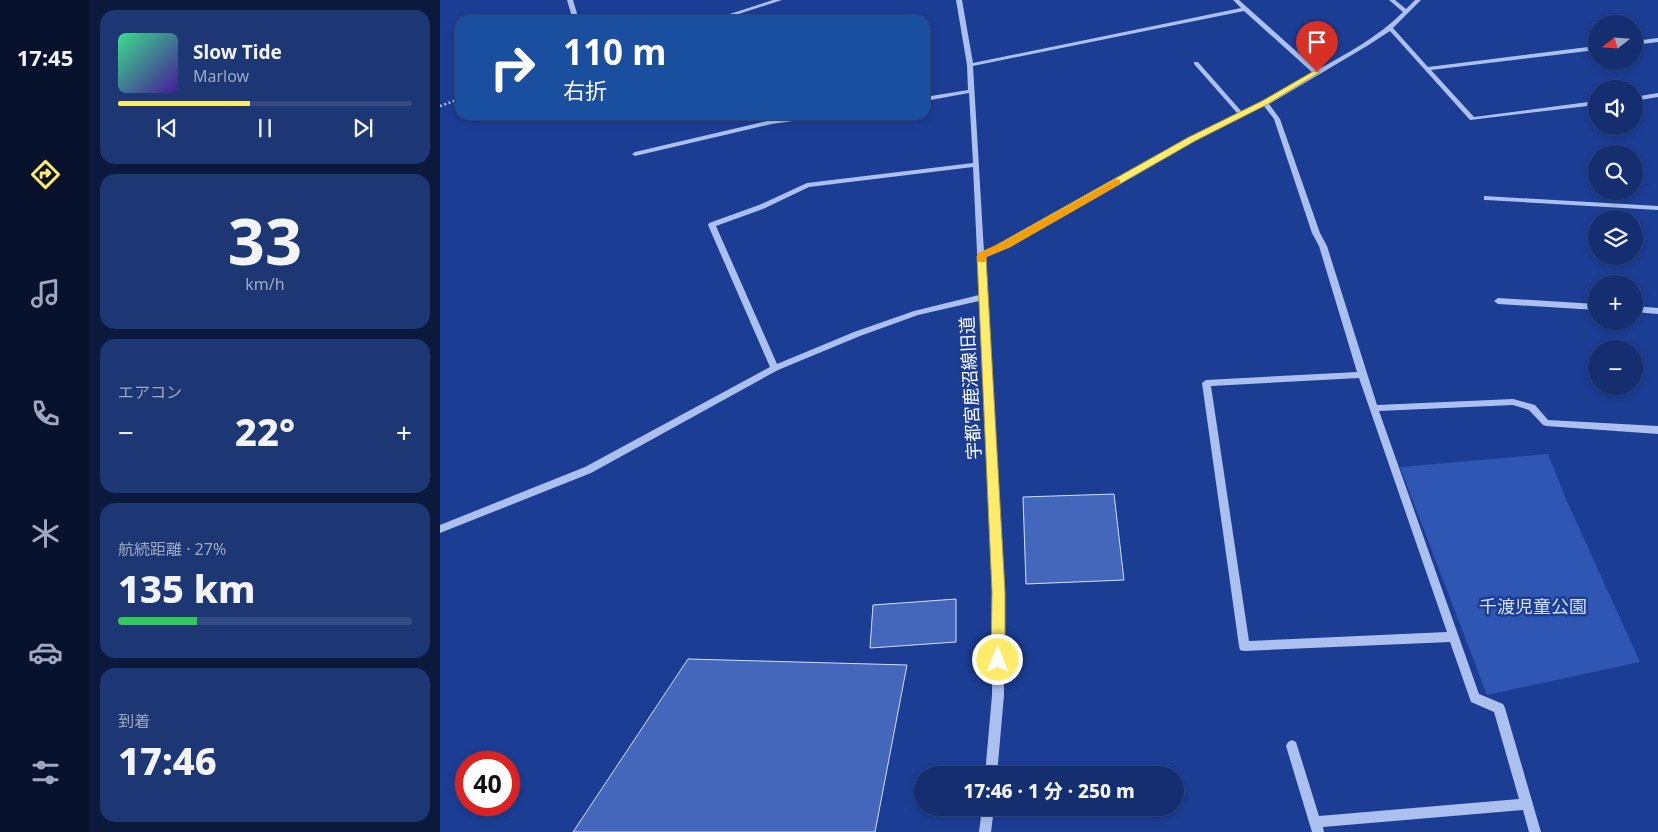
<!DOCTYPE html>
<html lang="ja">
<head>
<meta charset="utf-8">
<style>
  body { margin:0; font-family:"Noto Sans","Noto Sans JP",sans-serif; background:#1d3674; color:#f1f3f6; height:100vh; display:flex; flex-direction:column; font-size:19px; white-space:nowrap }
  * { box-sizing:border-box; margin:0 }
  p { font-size:16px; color:#9da8c3 }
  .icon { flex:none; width:28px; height:28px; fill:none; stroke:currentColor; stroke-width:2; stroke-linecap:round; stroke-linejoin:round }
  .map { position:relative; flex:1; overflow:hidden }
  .details { display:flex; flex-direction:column; gap:10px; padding:10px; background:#0b193d; width:350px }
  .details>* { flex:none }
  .guide { position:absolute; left:15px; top:15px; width:475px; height:105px; border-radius:15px; box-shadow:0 2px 8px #0003,0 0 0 1px #334a82; background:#1a4fa0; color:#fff; overflow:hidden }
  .needle { width:32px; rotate:253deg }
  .fabs { position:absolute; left:1148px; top:15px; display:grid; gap:10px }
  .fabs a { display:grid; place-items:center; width:55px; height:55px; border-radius:50%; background:#142e6f; box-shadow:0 2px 8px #0003,0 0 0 1px #334a82; font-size:25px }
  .speed { position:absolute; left:15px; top:751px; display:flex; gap:10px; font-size:25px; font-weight:700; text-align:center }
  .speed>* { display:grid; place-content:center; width:65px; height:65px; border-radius:50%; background:#142e6f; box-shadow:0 2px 8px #0003,0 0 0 1px #334a82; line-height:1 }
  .speed .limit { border:8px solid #d22; background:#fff; color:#111 }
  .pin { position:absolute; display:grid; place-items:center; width:42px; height:42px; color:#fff; margin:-51px -21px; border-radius:50% 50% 50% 0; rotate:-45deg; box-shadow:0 0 5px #0007 }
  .pin .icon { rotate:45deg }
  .me { position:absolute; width:55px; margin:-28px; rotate:0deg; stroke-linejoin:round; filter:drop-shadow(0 0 4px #0008) }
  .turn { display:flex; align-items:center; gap:18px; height:105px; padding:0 25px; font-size:22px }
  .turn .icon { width:65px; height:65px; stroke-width:2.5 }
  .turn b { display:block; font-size:35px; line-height:42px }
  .big { font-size:38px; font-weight:800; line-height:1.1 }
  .details .tile { flex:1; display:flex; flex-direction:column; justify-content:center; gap:8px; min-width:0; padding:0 18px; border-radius:15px; background:#1d3674 }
  .details .dial { align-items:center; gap:0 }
  .dial b { font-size:65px; line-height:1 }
  .song { display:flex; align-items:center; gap:15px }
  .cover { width:60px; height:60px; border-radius:8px; background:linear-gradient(135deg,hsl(150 70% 55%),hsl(260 70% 35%)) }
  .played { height:5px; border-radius:2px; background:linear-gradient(90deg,#ffeb6a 45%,#334a82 45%) }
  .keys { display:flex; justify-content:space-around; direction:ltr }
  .heat { display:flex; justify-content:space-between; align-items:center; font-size:28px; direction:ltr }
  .charge { height:8px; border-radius:4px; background:linear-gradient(90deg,#34c759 27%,#334a82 0) }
  .trip { position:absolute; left:474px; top:766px; width:270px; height:50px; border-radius:25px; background:#142e6f; box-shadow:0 2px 8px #0003,0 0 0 1px #334a82; font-weight:800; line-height:50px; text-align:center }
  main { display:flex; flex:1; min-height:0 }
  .tabs { display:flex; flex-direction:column; width:90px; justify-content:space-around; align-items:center; background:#08122c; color:#9da8c3 }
  .tabs .icon { width:35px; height:35px }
  .tabs .selected { color:#ffeb6a }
  .tabs b { font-size:22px; color:#f1f3f6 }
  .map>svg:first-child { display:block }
  .green { fill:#2e56b2 }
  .building { fill:#4467bb; stroke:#d3dffb }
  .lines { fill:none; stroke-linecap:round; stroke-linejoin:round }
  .path { stroke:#acc0ef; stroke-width:2.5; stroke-dasharray:2 2.5; stroke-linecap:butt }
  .minor { fill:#acc0ef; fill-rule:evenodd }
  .route { fill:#ffeb6a; stroke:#a69945 }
  .slow { fill:#f59e0b }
  .labels { text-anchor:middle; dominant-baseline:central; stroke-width:5; stroke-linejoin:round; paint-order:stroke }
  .street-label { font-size:18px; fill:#fff; stroke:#1b3d94 }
  .park-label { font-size:18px; fill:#d3dffb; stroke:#1b3d94 }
</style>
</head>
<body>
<main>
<nav class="tabs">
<b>17:45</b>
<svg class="icon selected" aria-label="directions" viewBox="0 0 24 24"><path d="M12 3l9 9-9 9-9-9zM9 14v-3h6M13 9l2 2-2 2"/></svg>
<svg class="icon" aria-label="music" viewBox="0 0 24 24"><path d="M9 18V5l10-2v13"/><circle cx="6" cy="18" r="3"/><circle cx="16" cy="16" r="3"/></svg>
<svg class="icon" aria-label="phone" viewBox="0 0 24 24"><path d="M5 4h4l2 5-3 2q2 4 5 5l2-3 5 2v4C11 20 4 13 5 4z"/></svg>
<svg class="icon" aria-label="climate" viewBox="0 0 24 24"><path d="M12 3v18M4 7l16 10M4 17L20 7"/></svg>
<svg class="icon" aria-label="car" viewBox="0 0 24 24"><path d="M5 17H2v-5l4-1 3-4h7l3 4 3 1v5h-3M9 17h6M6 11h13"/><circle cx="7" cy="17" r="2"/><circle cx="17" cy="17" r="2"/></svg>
<svg class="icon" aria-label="filters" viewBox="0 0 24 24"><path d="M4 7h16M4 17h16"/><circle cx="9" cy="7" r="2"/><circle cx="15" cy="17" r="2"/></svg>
</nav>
<section class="details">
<div class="tile">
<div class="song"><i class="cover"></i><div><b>Slow Tide</b><p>Marlow</p></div></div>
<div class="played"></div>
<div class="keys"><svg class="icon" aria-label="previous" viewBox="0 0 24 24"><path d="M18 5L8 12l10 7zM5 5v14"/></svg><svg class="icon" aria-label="pause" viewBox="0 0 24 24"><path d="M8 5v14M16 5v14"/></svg><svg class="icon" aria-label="next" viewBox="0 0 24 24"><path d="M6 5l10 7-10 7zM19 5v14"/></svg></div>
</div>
<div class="tile dial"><b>33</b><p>km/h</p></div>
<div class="tile"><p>エアコン</p>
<div class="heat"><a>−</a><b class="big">22°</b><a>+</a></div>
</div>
<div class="tile"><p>航続距離 · 27%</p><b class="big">135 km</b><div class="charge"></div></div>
<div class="tile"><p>到着</p><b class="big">17:46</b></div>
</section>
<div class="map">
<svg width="1218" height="832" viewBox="0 0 1218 832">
  <rect width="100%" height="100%" fill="#1b3d94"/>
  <path class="green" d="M 1108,454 L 1126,499 L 1200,662 L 1047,695 L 960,467 Z"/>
  <path class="building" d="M 674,494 L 684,580 L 586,584 L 583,497 Z
    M 516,599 L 516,642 L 430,648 L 433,605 Z
    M 248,659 L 467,665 L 435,832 L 133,832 Z"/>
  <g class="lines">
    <path class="path" d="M 0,106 L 20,99"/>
    <path class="minor" d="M 127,0 L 133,0 L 139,20 L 133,20 Z
      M 333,0 L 342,0 L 280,20 L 271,20 Z
      M 516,0 L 522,0 L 533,63 L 801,8 L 793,0 L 799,0 L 877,70 C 908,53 938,37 963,12 L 949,0 L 955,0 L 966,9 L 975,0 L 981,0 L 953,28 L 988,67 L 1156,46 L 1156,50 L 991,70 L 1034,117 L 1156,101 L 1156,105 L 1030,120 L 950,31 L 927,46 L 829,104 L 840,119 L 880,233 L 887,246 L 937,405 L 1073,399 L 1095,405 L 1108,420 L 1218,426 L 1218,434 L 1106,426 L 1103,425 L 1089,410 L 1073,405 L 939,411 L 1039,694 L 1063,704 L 1065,708 L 1101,832 L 1089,832 L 1083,810 L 883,827 L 884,832 L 872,832 L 846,746 L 848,742 L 852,740 L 856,742 L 879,816 L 1079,799 L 1054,712 L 1031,702 L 1010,642 L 804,651 L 800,650 L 799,646 L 762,383 L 766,380 L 917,372 L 879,246 L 872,233 L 834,119 L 824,106 L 754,140 L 569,247 L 544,257 L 563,592 L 564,695 L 557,775 L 545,775 L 552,695 L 553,592 L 539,301 L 478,315 L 420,336 L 338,370 L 151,473 L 0,533 L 0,525 L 145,467 L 330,367 L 268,225 L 269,223 L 319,205 L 367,183 L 533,163 L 529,93 L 485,101 L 485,97 L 528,90 L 527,65 ZM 804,11 L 873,73 L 823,102 L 802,112 L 758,62 L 754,62 L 754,64 L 798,114 L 750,138 L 563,243 L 544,252 L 533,66 ZM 533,167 L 539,295 L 474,311 L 414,332 L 337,364 L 276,226 L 323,209 L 369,187 ZM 919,378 L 1007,632 L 809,641 L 771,386 Z
      M 1218,38 L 1218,42 L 1194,45 L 1194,41 Z
      M 1218,93 L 1218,97 L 1194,101 L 1194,97 Z
      M 367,115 L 383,115 L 380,117 L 332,124 L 195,156 L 192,154 L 195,152 L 332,120 Z
      M 1044,196 L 1218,206 L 1218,210 L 1046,200 L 1044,200 Z
      M 1058,298 L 1156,304 L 1156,310 L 1058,304 L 1054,301 Z
      M 1194,306 L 1218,308 L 1218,314 L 1194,312 Z
      M 542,808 L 554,808 L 551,832 L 539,832 Z"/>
  </g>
  <path class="route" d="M 874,71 L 880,72 L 828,104 L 755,141 L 570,247 L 546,257 L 565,592 L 565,660 L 563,665 L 558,667 L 553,665 L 551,660 L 552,592 L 537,256 L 749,137 L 822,101 Z"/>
  <path class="slow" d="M 676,179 L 680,180 L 680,184 L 570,247 L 546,257 L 545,262 L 538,262 L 537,259 L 538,253 L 563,242 Z"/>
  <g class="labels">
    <g class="street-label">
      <text transform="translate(530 388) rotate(-93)">宇都宮鹿沼線旧道</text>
    </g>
    <g class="park-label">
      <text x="1093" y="606">千渡児童公園</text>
    </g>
  </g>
</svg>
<div class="fabs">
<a><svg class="needle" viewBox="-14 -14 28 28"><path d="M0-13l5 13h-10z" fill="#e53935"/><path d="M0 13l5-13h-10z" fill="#9da8c3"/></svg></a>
<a><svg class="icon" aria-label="sound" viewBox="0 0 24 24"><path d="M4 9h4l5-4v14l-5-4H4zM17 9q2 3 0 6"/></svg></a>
<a><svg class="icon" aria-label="search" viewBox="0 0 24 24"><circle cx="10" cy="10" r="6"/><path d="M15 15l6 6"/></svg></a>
<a><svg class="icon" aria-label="layers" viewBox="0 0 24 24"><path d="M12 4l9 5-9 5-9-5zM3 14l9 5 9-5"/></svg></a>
<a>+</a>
<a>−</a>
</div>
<div class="speed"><div class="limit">40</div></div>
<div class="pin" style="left:877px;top:72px;background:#d93025"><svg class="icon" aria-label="arrive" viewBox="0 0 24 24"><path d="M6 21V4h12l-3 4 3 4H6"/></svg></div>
<svg class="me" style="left:558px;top:660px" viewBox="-20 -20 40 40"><circle r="17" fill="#ffeb6a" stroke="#fff" stroke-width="3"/><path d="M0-11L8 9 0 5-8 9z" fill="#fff"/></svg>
<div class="trip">17:46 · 1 分 · 250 m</div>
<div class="guide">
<div class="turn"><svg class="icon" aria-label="right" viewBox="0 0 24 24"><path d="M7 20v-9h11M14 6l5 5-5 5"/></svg><div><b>110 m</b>右折</div></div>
</div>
</div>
</main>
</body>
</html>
